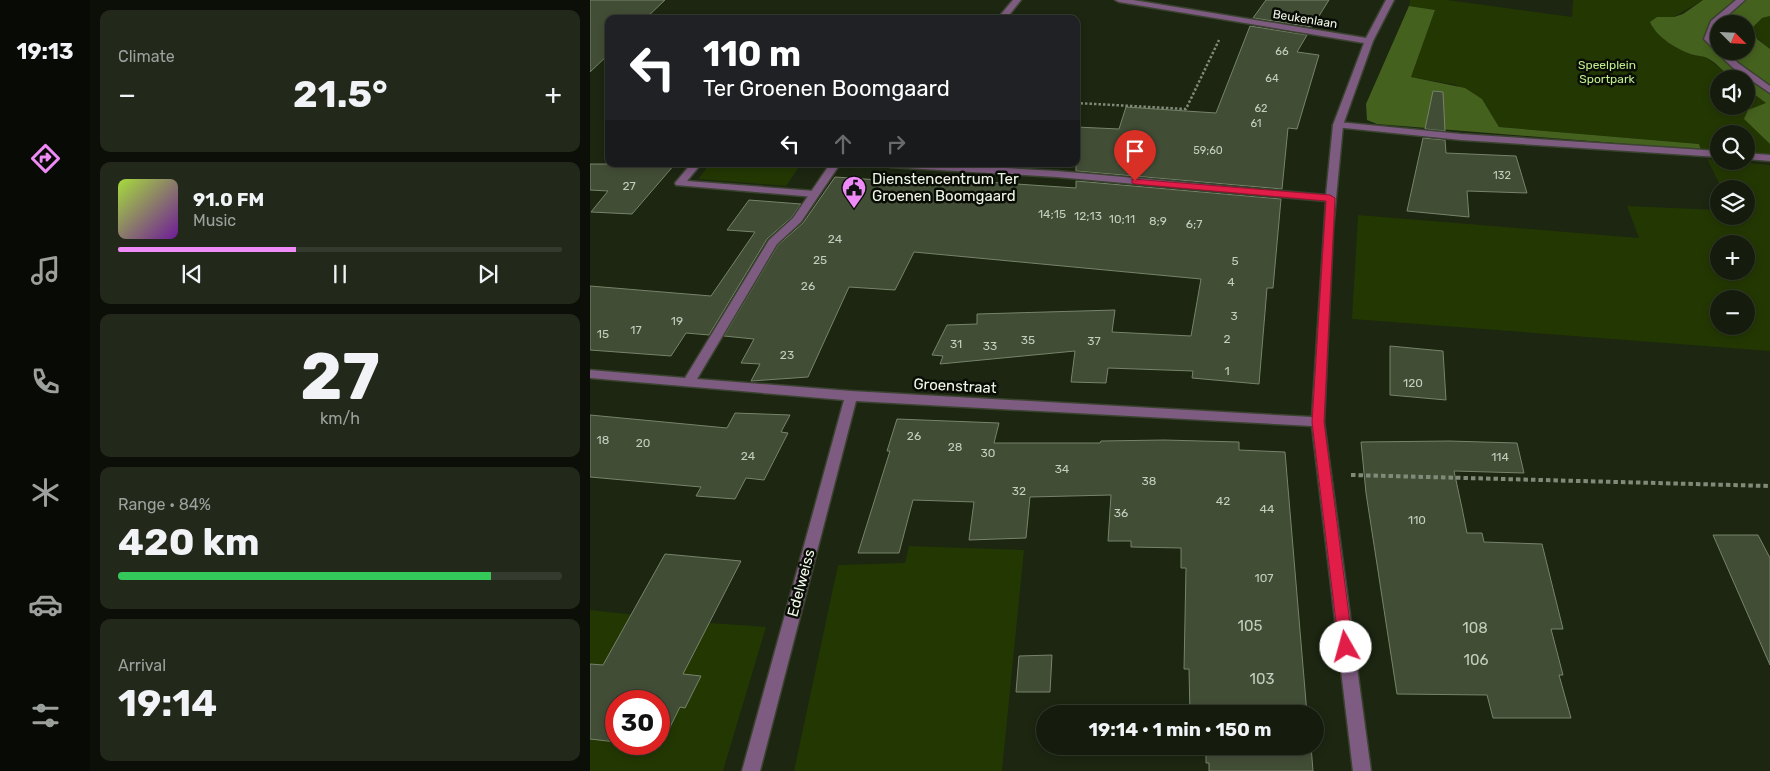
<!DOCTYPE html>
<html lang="en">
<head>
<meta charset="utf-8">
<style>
  body { margin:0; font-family:Rubik,sans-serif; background:#22291b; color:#f1f3f6; height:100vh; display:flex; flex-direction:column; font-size:19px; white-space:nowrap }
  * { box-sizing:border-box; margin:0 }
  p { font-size:16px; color:#9da19d }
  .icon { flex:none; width:28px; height:28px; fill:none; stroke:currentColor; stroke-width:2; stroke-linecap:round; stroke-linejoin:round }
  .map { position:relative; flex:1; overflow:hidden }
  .side { display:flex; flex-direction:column; gap:10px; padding:10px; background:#0c0f07; width:500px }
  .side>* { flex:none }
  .top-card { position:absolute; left:15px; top:15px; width:475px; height:152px; border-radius:10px; box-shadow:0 2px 8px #0003,0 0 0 1px #343a2e; background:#202124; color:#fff; overflow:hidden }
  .needle { width:32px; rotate:114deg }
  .controls { position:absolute; left:1120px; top:15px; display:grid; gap:10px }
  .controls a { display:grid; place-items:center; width:45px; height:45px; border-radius:50%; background:#151c0d; box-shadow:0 2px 8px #0003,0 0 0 1px #343a2e; font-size:25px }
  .speed { position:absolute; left:15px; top:690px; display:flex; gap:10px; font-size:25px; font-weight:700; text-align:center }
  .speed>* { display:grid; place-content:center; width:65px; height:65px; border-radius:50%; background:#151c0d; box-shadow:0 2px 8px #0003,0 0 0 1px #343a2e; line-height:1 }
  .speed .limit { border:8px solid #d22; background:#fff; color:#111 }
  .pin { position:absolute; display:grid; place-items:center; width:42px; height:42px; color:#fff; margin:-51px -21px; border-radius:50% 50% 50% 0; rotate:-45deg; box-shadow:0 0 5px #0007 }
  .pin .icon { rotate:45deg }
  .me { position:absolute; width:55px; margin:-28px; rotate:353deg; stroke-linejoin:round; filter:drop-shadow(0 0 4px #0008) }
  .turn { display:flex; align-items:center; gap:18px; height:105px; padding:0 15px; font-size:22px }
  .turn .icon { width:65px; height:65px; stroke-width:2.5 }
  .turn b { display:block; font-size:35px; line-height:42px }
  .lanes { display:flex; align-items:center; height:48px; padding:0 15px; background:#0003; justify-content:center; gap:25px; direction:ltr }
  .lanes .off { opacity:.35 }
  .big { font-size:38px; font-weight:700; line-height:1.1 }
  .side .widget { flex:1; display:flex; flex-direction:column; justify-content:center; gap:8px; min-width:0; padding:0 18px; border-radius:10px; background:#22291b }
  .side .dial { align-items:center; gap:0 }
  .dial b { font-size:65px; line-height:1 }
  .song { display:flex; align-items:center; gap:15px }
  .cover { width:60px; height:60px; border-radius:8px; background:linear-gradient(135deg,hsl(80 70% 55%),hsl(280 70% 35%)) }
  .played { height:5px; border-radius:2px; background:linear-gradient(90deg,#ef8bf7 40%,#343a2e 40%) }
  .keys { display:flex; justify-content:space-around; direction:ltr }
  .heat { display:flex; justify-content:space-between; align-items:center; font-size:28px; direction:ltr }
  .charge { height:8px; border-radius:4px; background:linear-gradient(90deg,#34c759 84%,#343a2e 0) }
  .trip { position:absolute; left:446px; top:705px; width:288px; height:50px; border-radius:25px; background:#151c0d; box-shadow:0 2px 8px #0003,0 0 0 1px #343a2e; font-weight:700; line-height:50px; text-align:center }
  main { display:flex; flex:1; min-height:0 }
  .dock { display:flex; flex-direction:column; width:90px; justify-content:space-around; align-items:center; background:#080b05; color:#9da19d }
  .dock .icon { width:35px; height:35px }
  .dock .current { color:#ef8bf7 }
  .dock b { font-size:22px; color:#f1f3f6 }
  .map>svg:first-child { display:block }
  .green { fill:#233703; fill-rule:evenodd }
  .forest { fill:#45611e; fill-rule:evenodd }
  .building { fill:#424d36; stroke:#77836a }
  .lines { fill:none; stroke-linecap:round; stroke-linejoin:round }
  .service-casing { stroke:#3a432f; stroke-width:3 }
  .minor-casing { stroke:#3a432f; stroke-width:3 }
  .path-far1 { stroke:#818a78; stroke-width:2.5; stroke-dasharray:2.5 2; stroke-linecap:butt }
  .path { stroke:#818a78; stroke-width:4; stroke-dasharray:4.5 3; stroke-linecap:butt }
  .service { fill:#7e5b81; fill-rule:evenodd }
  .minor { fill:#7e5b81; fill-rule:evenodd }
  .route { fill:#e11d48; stroke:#92132f }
  .labels { text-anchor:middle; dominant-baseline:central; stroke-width:5; stroke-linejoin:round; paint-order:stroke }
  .far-number-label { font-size:11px; fill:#c5cdbd }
  .far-street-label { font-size:12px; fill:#f1f8ea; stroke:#090d05 }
  .far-park-label { font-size:12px; fill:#c0ec8e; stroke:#090d05 }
  .number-label { font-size:12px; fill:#c5cdbd }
  .poi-label { font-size:15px; fill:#f1f8ea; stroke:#090d05; text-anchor:start }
  .street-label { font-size:15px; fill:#f1f8ea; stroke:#090d05 }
  .near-number-label { font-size:15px; fill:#c5cdbd }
</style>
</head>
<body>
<main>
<nav class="dock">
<b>19:13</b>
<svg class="icon current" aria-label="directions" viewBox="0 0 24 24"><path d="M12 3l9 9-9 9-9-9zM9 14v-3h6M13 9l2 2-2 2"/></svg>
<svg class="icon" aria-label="music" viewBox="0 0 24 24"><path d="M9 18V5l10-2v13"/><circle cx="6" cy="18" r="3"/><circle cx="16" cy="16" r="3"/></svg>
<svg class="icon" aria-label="phone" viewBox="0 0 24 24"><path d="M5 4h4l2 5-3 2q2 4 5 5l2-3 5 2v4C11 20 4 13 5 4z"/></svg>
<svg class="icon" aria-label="climate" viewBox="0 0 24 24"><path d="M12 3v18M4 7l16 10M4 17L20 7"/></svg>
<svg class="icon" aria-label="car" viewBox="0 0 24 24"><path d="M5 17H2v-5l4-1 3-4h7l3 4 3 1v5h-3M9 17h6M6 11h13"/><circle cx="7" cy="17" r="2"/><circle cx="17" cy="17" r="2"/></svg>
<svg class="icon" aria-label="filters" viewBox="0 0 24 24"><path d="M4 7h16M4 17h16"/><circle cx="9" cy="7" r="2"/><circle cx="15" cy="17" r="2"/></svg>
</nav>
<section class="side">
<div class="widget"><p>Climate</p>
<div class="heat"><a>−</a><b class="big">21.5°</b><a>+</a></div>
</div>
<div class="widget">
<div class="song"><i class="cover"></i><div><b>91.0 FM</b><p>Music</p></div></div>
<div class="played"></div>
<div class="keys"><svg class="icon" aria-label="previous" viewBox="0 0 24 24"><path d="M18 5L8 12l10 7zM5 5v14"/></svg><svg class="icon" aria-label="pause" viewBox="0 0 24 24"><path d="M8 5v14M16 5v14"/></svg><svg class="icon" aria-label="next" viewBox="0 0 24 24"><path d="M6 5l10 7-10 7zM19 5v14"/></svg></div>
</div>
<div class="widget dial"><b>27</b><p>km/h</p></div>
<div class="widget"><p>Range · 84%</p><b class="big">420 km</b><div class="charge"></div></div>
<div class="widget"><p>Arrival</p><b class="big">19:14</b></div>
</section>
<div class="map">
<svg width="1180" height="771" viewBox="0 0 1180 771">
  <rect width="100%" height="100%" fill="#1c2611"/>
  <path class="green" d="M 820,0 L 857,0 L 982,17 L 983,0 L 1113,0 L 1084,17 L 1067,17 L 1062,27 L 1084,46 L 1102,55 L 1116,57 L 1144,79 L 1129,79 L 1129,106 L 1156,106 L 1156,88 L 1176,103 L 1154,119 L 1180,144 L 1180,155 L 1156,153 L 1156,134 L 1129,134 L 1129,151 L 1111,150 L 1109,144 L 909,127 L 892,99 L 866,85 L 821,77 L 845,10 L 819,6 Z
    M 1180,16 L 1180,49 L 1167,38 L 1163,27 L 1172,18 Z
    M 1117,159 L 1180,165 L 1180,351 L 762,319 L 768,215 L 1049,238 L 1037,206 L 1129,210 L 1129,216 L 1156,216 L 1156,189 L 1132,189 ZM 1129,244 L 1156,244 L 1156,271 L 1129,271 ZM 1129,299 L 1156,299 L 1156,326 L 1129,326 Z
    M 120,164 L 211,164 L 196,186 L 108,179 Z
    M 319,546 L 434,550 L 412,771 L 204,771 L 248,565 L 315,563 Z
    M 0,610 L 120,623 L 176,627 L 133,771 L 0,771 ZM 26,701 L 69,701 L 69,744 L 26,744 Z"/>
  <path class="forest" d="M 1113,0 L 1180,0 L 1180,16 L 1172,18 L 1163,27 L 1167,39 L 1180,49 L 1180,144 L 1154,119 L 1158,110 L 1176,103 L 1156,88 L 1156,79 C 1133,79 1133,65 1115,57 C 1112,56 1107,56 1104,55 C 1089,51 1066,37 1060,22 L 1067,17 L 1084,17 L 1093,14 ZM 1129,24 L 1156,24 L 1156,51 L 1129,51 Z
    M 819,6 L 845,10 L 821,77 L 875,88 L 892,99 L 909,127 L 1109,144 L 1111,150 L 787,124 L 777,120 L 776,104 Z"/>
  <path class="building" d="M 0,0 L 75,0 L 55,19 L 19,19 L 19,54 L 0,72 Z
    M 676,0 L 739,0 L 722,27 L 663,18 Z
    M 660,26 L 717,35 L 707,52 L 729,55 L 707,129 L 698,128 L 692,189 L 486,171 L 486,127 L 529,129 L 536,107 L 626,113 Z
    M 843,91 L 853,92 L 855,131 L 835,129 Z
    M 833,138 L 855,140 L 856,153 L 926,156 L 937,193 L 877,191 L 879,217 L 817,211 Z
    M 0,164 L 85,164 L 42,214 L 1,212 L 18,191 L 0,190 Z
    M 306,176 L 486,188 L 486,181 L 691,199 L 683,288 L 677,288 L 669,384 L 602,378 L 603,371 L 518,368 L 516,383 L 481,382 L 485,351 L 350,364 L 353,356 L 342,355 L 357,325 L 387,324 L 387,314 L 525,310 L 522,332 L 601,336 L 611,279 L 324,252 L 305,290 L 259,287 L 218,377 L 161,381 L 170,364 L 151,363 L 164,339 L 134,336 L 188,245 L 213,223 L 245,177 L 303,181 Z
    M 159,200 L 211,204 L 202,217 L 177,239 L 119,335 L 96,333 L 81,356 L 0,350 L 0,286 L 121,296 L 165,232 L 137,230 Z
    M 800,346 L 853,351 L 856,400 L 800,395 Z
    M 145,413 L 200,415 L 191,432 L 198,433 L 174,480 L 156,478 L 145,499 L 106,496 L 111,487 L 0,477 L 0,415 L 137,428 Z
    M 307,419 L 409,423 L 404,443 L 510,443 L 511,441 L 574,440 L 649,442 L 649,450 L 695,452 L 717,714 L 600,714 L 599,669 L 594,669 L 596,568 L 591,568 L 591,548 L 541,547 L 541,541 L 518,541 L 521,495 L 440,497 L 436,538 L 379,540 L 384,502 L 323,500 L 309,553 L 268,553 L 300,451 L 297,451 Z
    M 859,441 L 927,443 L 934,473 L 864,471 L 872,508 L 877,533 L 892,533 L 894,542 L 952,544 L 973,629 L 961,629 L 973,675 L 969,675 L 981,718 L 903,718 L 897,695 L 807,694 L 776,493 L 771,442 Z
    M 1123,535 L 1168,535 L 1180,558 L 1180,665 Z
    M 75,554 L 151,561 L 93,674 L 111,676 L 95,708 L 90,707 L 70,747 L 41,744 L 69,744 L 69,701 L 26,701 L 26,742 L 0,739 L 0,664 L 13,665 Z
    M 462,655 L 460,692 L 426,692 L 429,656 Z
    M 616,746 L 721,746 L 723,771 L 619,771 L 619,763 L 616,763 Z"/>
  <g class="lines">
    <defs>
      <path id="service" d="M 1146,0 L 1155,0 L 1128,24 L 1122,39 L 1129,44 L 1129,51 L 1136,51 L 1148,63 L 1180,86 L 1180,93 L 1142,67 L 1114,39 L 1121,21 Z
        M 748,122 L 871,134 L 1129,151 L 1129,157 L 871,140 L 745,127 L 743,125 Z
        M 1156,153 L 1180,155 L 1180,161 L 1156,159 Z
        M 101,164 L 111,164 L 97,181 L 224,191 L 229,194 L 224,197 L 86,185 L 85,183 Z"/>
      <path id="minor" d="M 423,0 L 431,0 L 416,19 L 407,19 Z
        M 525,0 L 543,0 L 776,38 L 796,0 L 804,0 L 783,41 L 753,125 L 743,230 L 734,422 L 781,771 L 763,771 L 722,426 L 266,401 L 170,771 L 152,771 L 254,400 L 0,378 L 0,370 L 95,378 L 179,240 L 203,218 L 240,164 L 250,164 L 211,222 L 187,244 L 107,379 L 261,391 L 722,417 L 736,201 L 467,177 L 300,167 L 295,164 L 345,164 L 467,171 L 736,195 L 743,125 L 774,43 L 529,2 Z"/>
    </defs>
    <use href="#service" class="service-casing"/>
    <use href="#minor" class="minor-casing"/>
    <path class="path-far1" d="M 486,103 L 596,109 L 629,40"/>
    <path class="path" d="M 761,475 L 1180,486"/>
    <use href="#service" class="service"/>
    <use href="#minor" class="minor"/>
  </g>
  <path class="route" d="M 542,179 L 740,195 L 745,198 L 734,422 L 763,647 L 761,651 L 756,653 L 751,651 L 749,647 L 722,422 L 736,201 L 545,184 L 542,183 Z"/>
  <defs>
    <symbol id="civic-pin" viewBox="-11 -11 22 30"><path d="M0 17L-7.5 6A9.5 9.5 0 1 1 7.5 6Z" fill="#ef8bf7" stroke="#090d05"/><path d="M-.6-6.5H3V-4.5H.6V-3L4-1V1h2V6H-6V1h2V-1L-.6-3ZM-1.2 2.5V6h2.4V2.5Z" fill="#111"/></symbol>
  </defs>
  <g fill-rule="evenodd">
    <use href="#civic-pin" x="250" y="174" width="28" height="38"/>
  </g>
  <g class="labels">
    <g class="far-number-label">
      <text x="692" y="51">66</text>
      <text x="682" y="78">64</text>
      <text x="671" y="108">62</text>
      <text x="666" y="123">61</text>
      <text x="618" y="150">59;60</text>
      <text x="912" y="175">132</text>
    </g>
    <g class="far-street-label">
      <text transform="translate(715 19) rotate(9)">Beukenlaan</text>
    </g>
    <g class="far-park-label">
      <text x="1017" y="65">Speelplein<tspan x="1017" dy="14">Sportpark</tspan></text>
    </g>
    <g class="number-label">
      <text x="39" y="186">27</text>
      <text x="462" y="214">14;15</text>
      <text x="498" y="216">12;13</text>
      <text x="532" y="219">10;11</text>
      <text x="568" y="221">8;9</text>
      <text x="604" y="224">6;7</text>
      <text x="245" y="239">24</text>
      <text x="230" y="260">25</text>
      <text x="645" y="261">5</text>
      <text x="641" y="282">4</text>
      <text x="218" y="286">26</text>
      <text x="644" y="316">3</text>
      <text x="87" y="321">19</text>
      <text x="46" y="330">17</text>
      <text x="13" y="334">15</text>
      <text x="637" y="339">2</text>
      <text x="438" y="340">35</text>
      <text x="504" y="341">37</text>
      <text x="366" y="344">31</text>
      <text x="400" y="346">33</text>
      <text x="197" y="355">23</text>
      <text x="637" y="371">1</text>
      <text x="823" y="383">120</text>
      <text x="324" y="436">26</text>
      <text x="13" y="440">18</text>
      <text x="53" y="443">20</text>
      <text x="365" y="447">28</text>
      <text x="398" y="453">30</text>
      <text x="158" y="456">24</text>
      <text x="910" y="457">114</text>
      <text x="472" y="469">34</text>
      <text x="559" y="481">38</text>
      <text x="429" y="491">32</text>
      <text x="633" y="501">42</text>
      <text x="677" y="509">44</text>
      <text x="531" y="513">36</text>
      <text x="827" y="520">110</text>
      <text x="674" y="578">107</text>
    </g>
    <g class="poi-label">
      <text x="282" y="179">Dienstencentrum Ter<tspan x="282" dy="17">Groenen Boomgaard</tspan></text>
    </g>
    <g class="street-label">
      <text transform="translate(365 386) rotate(3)">Groenstraat</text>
      <text transform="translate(211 583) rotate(-75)">Edelweiss</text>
    </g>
    <g class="near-number-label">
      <text x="660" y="626">105</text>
      <text x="885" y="628">108</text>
      <text x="886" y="660">106</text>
      <text x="672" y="679">103</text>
    </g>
  </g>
</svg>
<div class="controls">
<a><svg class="needle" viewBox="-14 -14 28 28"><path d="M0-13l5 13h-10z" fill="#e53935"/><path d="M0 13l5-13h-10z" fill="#9da19d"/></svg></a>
<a><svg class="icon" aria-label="sound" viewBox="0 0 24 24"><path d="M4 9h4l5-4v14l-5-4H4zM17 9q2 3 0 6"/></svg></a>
<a><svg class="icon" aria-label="search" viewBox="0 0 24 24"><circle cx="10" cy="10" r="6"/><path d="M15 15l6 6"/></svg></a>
<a><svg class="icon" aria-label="layers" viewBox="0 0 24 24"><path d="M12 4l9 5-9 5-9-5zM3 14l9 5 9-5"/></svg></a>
<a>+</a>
<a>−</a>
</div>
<div class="speed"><div class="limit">30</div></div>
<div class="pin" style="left:545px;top:181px;background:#d93025"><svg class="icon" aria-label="arrive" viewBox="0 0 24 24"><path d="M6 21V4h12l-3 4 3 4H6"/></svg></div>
<svg class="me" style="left:756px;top:647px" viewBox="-20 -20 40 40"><circle r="19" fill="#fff"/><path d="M0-13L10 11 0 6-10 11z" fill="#e11d48"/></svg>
<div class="trip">19:14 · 1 min · 150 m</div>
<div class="top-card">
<div class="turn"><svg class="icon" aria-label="left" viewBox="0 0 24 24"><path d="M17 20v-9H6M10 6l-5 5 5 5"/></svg><div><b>110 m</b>Ter Groenen Boomgaard</div></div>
<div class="lanes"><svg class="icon" aria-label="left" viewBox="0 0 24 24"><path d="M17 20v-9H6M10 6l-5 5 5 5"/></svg><svg class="icon off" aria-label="ahead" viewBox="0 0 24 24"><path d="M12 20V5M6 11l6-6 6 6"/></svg><svg class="icon off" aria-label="right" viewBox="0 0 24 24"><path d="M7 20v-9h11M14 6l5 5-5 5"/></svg></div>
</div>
</div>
</main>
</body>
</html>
